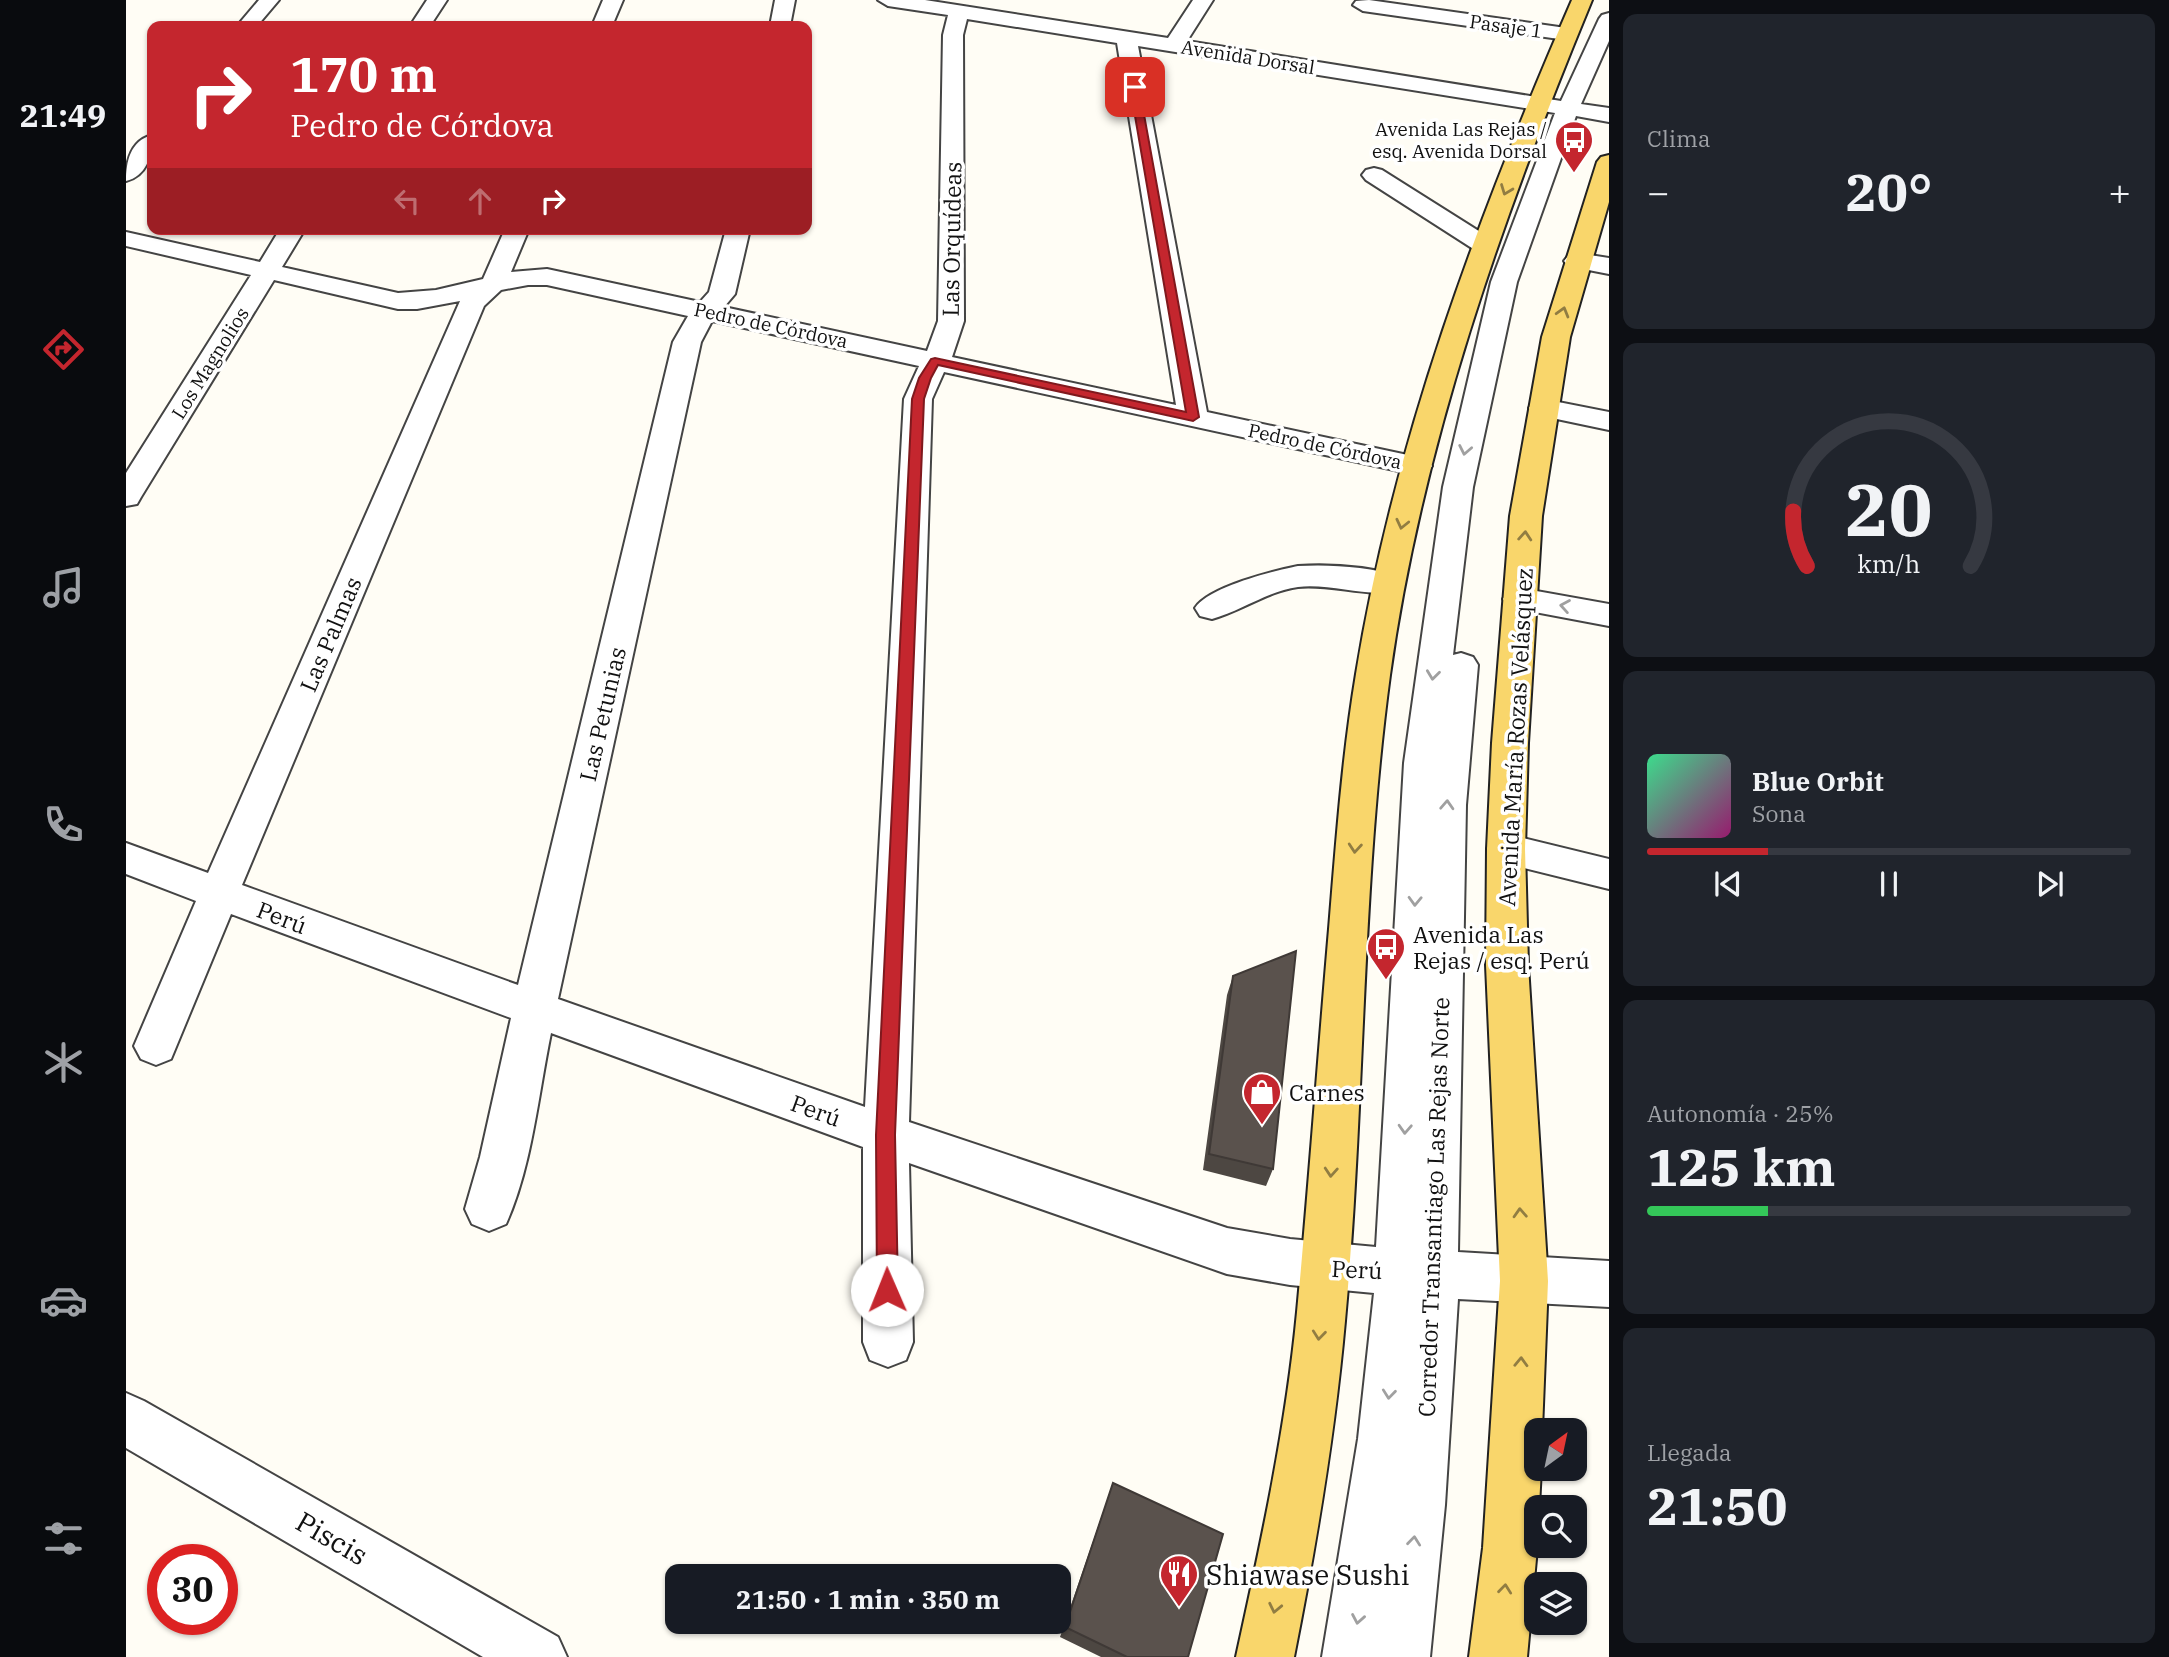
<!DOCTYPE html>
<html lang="es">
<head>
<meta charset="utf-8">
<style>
  body { margin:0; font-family:"IBM Plex Serif",serif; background:#20242c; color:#f1f3f6; height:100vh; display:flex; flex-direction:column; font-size:26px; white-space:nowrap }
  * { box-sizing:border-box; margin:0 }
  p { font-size:23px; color:#9ea1a6 }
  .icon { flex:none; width:38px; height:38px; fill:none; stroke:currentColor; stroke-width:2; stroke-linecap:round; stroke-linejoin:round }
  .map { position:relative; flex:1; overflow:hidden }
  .panel { display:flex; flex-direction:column; gap:14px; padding:14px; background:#0d0f14; width:560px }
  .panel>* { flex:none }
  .top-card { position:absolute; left:21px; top:21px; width:665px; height:214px; border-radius:14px; box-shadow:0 2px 5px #0004; background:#c4262e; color:#fff; overflow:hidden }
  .needle { width:46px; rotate:33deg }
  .buttons { position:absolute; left:1398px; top:1418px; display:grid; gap:14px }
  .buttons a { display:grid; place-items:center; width:63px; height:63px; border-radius:14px; background:#171b24; box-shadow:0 2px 5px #0004; font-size:35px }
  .speed { position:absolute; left:21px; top:1544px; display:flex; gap:14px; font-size:35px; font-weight:700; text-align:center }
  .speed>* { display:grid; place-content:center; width:91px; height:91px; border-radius:50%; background:#171b24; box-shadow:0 2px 5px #0004; line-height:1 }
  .speed .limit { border:10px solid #d22; background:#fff; color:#111 }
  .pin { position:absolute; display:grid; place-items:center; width:60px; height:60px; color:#fff; margin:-30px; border-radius:14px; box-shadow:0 4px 10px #0006 }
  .me { position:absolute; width:77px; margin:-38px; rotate:359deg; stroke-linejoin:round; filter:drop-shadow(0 0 5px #0008) }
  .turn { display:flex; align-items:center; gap:24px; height:147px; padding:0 28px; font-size:32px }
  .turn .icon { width:91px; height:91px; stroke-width:2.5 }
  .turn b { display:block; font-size:49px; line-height:60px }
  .lanes { display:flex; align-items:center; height:66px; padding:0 28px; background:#0003; justify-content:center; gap:35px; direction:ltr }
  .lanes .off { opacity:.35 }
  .big { font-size:52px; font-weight:800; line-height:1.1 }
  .panel .widget { flex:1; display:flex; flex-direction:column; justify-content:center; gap:10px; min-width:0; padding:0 24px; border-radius:14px; background:#20242c }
  .panel .dial { align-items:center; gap:0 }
  .dial svg { height:182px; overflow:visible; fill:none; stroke:#363941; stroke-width:7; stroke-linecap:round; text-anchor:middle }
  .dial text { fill:#f1f3f6; stroke:none }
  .song { display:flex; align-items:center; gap:21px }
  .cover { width:84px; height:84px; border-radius:10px; background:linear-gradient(135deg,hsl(150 70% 55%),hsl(320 70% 35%)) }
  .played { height:7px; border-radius:4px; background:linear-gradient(90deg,#c4262e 25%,#363941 25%) }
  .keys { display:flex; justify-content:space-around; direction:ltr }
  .heat { display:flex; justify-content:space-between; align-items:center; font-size:38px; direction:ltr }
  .charge { height:10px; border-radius:5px; background:linear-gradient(90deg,#34c759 25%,#363941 0) }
  .trip { position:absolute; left:539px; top:1564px; width:406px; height:70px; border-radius:14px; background:#171b24; box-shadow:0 2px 5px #0004; font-weight:800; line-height:70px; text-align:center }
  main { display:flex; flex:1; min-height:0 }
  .tabs { display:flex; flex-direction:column; width:126px; justify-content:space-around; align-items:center; background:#090b0e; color:#9ea1a6 }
  .tabs .icon { width:49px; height:49px }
  .tabs .current { color:#c4262e }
  .tabs b { font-size:32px; color:#f1f3f6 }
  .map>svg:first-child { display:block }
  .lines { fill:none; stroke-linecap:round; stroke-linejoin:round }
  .minor-casing { stroke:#444; stroke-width:4 }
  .major-casing { stroke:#222; stroke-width:4 }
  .minor { fill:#fff; fill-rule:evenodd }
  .major { fill:#f9d66b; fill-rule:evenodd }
  .wall { fill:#4d4742 }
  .building { fill:#5a524d; stroke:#3f3936; stroke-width:2 }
  .oneway { stroke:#917d42 }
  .oneway2 { stroke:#a0a0a0 }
  .route { fill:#c4262e; stroke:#7f191e; stroke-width:2 }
  .labels { text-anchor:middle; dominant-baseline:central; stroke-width:7; stroke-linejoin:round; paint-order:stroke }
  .far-street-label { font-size:19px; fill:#111; stroke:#fff }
  .far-poi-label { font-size:19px; fill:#111; stroke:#fff; text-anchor:end }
  .street-label { font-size:23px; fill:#111; stroke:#fff }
  .poi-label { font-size:23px; fill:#111; stroke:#fff; text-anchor:start }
  .near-street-label { font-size:28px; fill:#111; stroke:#fff }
  .near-poi-label { font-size:28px; fill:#111; stroke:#fff; text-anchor:start }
</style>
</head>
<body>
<main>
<nav class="tabs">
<b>21:49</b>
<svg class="icon current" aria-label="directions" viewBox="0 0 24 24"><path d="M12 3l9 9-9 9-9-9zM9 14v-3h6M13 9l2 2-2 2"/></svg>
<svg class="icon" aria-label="music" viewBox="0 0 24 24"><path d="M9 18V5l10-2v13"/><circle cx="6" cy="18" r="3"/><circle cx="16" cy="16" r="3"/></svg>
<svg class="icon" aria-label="phone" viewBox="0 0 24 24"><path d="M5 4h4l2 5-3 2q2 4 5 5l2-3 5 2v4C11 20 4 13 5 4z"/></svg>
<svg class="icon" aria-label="climate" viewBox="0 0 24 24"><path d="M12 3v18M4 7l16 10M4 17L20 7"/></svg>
<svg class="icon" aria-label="car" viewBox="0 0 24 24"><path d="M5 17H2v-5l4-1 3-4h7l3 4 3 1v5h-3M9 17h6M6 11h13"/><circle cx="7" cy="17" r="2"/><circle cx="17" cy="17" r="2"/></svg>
<svg class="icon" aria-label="filters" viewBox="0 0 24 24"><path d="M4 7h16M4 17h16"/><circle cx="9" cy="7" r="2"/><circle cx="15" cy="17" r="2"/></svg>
</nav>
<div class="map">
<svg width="1483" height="1657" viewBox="0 0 1483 1657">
  <rect width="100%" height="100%" fill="#fffdf5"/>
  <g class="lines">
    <defs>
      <path id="minor" d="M 133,0 L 153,0 L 131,26 L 111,26 Z
        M 301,0 L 321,0 L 304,26 L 284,26 Z
        M 477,0 L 497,0 L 486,26 L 466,26 Z
        M 649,0 L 669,0 L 664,26 L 644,26 Z
        M 752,0 L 799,0 L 1042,38 L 1067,0 L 1087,0 L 1061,41 L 1435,101 L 1473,19 L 1476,15 L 1483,13 L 1483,41 L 1455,104 L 1483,108 L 1483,122 L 1450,116 L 1391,282 L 1347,487 L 1327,655 L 1335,653 L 1347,657 L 1352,665 L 1340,805 L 1332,1252 L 1483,1261 L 1483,1307 L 1332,1299 L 1319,1505 L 1304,1657 L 1196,1657 L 1232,1439 L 1248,1293 L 1164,1285 L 1101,1274 L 783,1163 L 787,1342 L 780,1360 L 762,1367 L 744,1360 L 737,1342 L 737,1147 L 425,1033 C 412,1096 406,1166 380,1224 L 363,1231 L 346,1224 L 339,1209 L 354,1157 L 385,1018 L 105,914 L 45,1059 L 30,1065 L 15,1059 L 8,1046 L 70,901 L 0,874 L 0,843 L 82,873 L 334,301 L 291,309 L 272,309 L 148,280 L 15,497 L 11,504 L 0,506 L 0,473 L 125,275 L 0,246 L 0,232 L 134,262 L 154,229 L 179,229 L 156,267 L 272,293 L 310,290 L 357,279 L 379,229 L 403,229 L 385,272 L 421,269 L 574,302 L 583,292 L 600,229 L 624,229 L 609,294 L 598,307 L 801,351 L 812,321 L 817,35 L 822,15 L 762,6 ZM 841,19 L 991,43 L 1050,405 L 826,357 L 838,321 L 837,35 ZM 1012,46 L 1429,113 L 1365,282 L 1317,487 L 1278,763 L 1250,1247 L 1164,1239 L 1101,1228 L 783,1122 L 806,399 L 818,372 L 1291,475 L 1302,472 L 1306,466 L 1302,460 L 1291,457 L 1081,412 ZM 402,285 L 421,285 L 562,316 L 547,342 L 392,985 L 116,885 L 358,306 L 375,290 ZM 586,321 L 793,366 L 778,399 L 739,1107 L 432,999 L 575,342 Z
        M 1243,0 L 1440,28 L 1447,30 L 1450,34 L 1447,38 L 1440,40 L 1237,11 L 1227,5 L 1230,1 Z
        M 26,135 C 27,154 21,176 0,181 C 0,162 4,141 26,135 Z
        M 1248,168 L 1256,170 L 1367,240 L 1371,245 L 1367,250 L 1358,253 L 1349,250 L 1240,180 L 1236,175 L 1240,170 Z
        M 1451,253 L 1483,258 L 1483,274 L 1442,266 L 1438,261 L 1442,256 Z
        M 1417,399 L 1483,412 L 1483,430 L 1407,414 L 1403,408 L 1407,402 Z
        M 1172,566 C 1205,564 1242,567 1275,576 L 1279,583 L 1275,590 C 1244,599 1206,583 1172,587 C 1142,591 1115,611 1086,619 L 1074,616 L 1069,608 C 1083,587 1147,571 1172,566 Z
        M 1394,588 L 1483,604 L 1483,626 L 1382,607 L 1377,599 L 1382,591 Z
        M 1380,834 L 1483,859 L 1483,889 L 1366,860 L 1361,849 L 1366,838 Z
        M 0,1393 L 18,1401 L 432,1637 L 441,1657 L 357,1657 L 0,1448 Z"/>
      <path id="major" d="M 1446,0 L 1466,0 C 1377,215 1296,444 1264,675 C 1235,889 1239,1106 1219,1321 C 1209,1434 1190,1546 1168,1657 L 1110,1657 C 1135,1543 1160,1428 1171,1312 C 1183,1184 1192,1056 1203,929 C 1210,843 1216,758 1230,674 C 1268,440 1352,216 1446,0 Z
        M 1483,155 L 1483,202 L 1444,337 L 1416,516 L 1402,743 L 1399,849 L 1402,965 L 1422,1281 L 1416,1430 L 1410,1430 L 1410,1468 L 1415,1468 L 1413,1507 L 1410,1507 L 1411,1548 L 1401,1657 L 1343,1657 L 1357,1548 L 1374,1281 L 1360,965 L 1361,849 L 1366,743 L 1384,516 L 1416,337 L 1471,162 L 1475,157 Z"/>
    </defs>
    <use href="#minor" class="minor-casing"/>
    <use href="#major" class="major-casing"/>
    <use href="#minor" class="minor"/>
    <use href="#major" class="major"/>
  </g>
  <path class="wall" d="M 1107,976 L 1147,1169 L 1140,1186 L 1077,1170 L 1101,995 Z
    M 987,1483 L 1062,1657 L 975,1657 L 934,1637 Z"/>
  <path class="building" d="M 1170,951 L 1147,1169 L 1083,1154 L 1107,976 Z
    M 987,1483 L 1097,1534 L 1062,1657 L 1001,1657 L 939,1627 Z"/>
  <defs><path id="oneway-chevron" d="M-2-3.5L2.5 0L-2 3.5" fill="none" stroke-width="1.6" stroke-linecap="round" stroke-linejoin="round" transform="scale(1.75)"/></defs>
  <g class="oneway">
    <use href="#oneway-chevron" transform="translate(1380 190) rotate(111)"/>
    <use href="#oneway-chevron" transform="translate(1437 312) rotate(-74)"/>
    <use href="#oneway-chevron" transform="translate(1276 524) rotate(103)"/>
    <use href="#oneway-chevron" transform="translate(1399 536) rotate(-86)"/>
    <use href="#oneway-chevron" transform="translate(1229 848) rotate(95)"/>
    <use href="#oneway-chevron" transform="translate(1205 1172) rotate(94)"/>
    <use href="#oneway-chevron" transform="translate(1394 1213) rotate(-93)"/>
    <use href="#oneway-chevron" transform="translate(1193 1335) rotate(96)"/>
    <use href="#oneway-chevron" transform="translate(1395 1362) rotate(-88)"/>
    <use href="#oneway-chevron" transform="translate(1379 1589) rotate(-84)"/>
    <use href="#oneway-chevron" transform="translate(1149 1608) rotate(102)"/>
  </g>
  <g class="oneway2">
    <use href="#oneway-chevron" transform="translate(1339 450) rotate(101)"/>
    <use href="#oneway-chevron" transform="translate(1439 606) rotate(-170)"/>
    <use href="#oneway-chevron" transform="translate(1307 675) rotate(97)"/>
    <use href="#oneway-chevron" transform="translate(1321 805) rotate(-87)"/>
    <use href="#oneway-chevron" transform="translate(1289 901) rotate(92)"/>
    <use href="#oneway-chevron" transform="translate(1279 1129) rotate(93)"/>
    <use href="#oneway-chevron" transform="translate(1263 1394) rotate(96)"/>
    <use href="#oneway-chevron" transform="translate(1288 1541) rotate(-84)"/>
    <use href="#oneway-chevron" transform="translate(1232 1619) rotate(100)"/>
  </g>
  <path class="route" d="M 1009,84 L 1013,87 L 1073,417 L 1067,421 L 812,365 L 805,378 L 798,399 L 769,1135 L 772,1290 L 769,1297 L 761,1300 L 754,1297 L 751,1290 L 750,1135 L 786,399 L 793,378 L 805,359 L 809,358 L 1060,412 L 1004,87 Z"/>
  <defs>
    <symbol id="bus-pin" viewBox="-11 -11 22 30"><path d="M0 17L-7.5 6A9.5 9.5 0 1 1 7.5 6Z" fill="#c4262e" stroke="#fff"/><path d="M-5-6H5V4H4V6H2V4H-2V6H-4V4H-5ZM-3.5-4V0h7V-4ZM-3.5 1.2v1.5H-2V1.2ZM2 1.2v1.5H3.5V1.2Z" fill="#fff"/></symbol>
    <symbol id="shop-pin" viewBox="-11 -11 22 30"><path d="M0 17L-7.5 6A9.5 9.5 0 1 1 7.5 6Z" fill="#c4262e" stroke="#fff"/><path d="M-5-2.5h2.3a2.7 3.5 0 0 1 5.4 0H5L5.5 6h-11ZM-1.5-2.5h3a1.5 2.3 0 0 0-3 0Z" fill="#fff"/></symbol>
    <symbol id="restaurant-pin" viewBox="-11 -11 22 30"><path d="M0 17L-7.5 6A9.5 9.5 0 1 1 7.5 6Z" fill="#c4262e" stroke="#fff"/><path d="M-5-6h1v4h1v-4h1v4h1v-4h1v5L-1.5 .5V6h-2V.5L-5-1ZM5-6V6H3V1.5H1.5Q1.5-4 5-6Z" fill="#fff"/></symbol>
  </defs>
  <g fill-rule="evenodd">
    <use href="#bus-pin" x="1426" y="118" width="44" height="60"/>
    <use href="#bus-pin" x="1238" y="925" width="44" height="60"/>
    <use href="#shop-pin" x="1114" y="1070" width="44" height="60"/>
    <use href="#restaurant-pin" x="1031" y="1552" width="44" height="60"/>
  </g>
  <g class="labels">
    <g class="far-street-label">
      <text transform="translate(1380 26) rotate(8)">Pasaje 1</text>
      <text transform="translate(1122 57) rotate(9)">Avenida Dorsal</text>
      <text transform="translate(645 325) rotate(12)">Pedro de Córdova</text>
      <text transform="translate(84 363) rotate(-58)">Los Magnolios</text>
      <text transform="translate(1199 446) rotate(12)">Pedro de Córdova</text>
    </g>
    <g class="far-poi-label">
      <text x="1421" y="129">Avenida Las Rejas /<tspan x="1421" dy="22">esq. Avenida Dorsal</tspan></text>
    </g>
    <g class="street-label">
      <text transform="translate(825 239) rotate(-89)">Las Orquídeas</text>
      <text transform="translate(204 634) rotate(-67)">Las Palmas</text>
      <text transform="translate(476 714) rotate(-77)">Las Petunias</text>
      <text transform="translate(1389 737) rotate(-87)">Avenida María Rozas Velásquez</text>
      <text transform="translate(156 917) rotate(21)">Perú</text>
      <text transform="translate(690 1110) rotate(20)">Perú</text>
      <text transform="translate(1307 1207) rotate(-88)">Corredor Transantiago Las Rejas Norte</text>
      <text transform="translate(1231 1269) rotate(3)">Perú</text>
    </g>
    <g class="poi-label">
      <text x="1287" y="934">Avenida Las<tspan x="1287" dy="26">Rejas / esq. Perú</tspan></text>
      <text x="1163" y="1092">Carnes</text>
    </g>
    <g class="near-street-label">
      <text transform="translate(206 1538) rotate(30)">Piscis</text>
    </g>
    <g class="near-poi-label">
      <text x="1080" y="1574">Shiawase Sushi</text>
    </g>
  </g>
</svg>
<div class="buttons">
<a><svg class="needle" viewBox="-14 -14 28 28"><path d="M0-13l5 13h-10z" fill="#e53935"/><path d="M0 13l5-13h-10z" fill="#9ea1a6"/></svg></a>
<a><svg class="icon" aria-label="search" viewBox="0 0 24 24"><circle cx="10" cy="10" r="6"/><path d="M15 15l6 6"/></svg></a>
<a><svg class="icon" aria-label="layers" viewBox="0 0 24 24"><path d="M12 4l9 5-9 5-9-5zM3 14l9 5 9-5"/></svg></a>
</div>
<div class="speed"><div class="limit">30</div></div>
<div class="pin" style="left:1009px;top:87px;background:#d93025"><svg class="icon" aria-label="arrive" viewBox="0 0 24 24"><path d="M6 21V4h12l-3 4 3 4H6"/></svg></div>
<svg class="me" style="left:761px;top:1290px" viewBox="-20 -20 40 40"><circle r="19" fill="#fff"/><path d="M0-13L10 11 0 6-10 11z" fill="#c4262e"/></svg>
<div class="trip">21:50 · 1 min · 350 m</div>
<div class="top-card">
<div class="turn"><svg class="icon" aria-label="right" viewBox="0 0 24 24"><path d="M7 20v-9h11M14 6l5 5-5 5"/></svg><div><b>170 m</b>Pedro de Córdova</div></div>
<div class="lanes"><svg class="icon off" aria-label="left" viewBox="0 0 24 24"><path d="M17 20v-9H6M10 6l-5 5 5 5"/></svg><svg class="icon off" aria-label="ahead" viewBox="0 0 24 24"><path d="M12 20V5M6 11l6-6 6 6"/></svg><svg class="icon" aria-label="right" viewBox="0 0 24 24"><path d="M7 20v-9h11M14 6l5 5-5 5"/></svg></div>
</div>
</div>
<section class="panel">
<div class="widget"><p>Clima</p>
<div class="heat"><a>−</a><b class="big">20°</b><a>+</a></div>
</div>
<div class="widget dial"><svg viewBox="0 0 100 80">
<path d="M14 69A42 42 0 1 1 86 69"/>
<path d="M14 69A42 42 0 0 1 8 45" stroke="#c4262e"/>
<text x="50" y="56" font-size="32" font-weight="700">20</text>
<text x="50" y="72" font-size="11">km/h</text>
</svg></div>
<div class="widget">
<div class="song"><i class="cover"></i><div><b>Blue Orbit</b><p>Sona</p></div></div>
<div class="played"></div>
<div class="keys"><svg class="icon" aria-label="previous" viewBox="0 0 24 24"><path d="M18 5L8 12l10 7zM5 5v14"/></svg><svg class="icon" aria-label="pause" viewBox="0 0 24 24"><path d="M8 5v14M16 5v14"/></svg><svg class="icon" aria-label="next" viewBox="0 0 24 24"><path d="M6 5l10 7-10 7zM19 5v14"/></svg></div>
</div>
<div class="widget"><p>Autonomía · 25%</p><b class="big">125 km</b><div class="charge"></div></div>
<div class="widget"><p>Llegada</p><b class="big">21:50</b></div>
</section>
</main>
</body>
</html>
